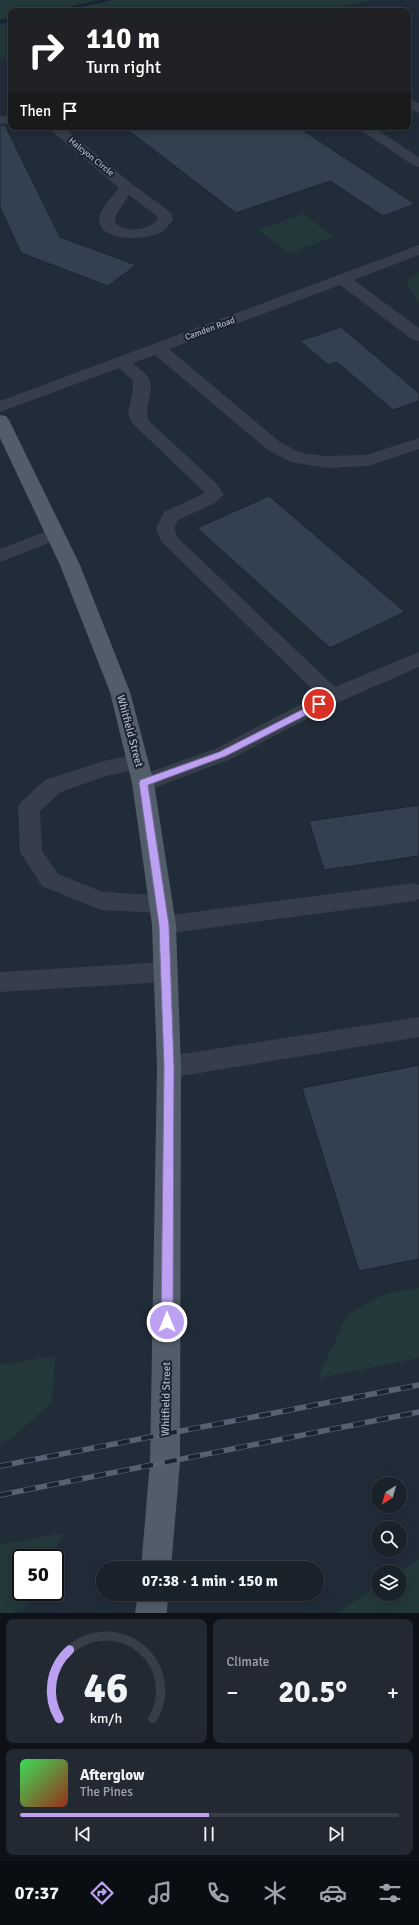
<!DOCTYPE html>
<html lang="en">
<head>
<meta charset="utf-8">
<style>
  body { margin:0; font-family:Signika,sans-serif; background:#222933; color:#f1f3f6; height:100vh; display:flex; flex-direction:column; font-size:15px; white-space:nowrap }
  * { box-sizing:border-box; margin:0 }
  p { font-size:13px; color:#9fa3a9 }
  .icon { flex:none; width:22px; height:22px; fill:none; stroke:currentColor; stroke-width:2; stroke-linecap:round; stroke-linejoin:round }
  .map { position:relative; height:1613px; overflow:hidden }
  .sheet { display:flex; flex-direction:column; gap:6px; padding:6px; background:#0e1218; flex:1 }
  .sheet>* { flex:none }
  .top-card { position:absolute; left:8px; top:8px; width:403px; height:122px; border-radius:8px; box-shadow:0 2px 10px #0003,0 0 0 1px #373e47; background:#202124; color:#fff; overflow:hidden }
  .needle { width:26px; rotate:217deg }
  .tools { position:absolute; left:371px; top:1477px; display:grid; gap:8px }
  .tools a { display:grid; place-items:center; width:36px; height:36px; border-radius:50%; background:#19212b; box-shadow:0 2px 10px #0003,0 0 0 1px #373e47; font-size:20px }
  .speed { position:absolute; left:12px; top:1549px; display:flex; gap:8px; font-size:20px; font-weight:700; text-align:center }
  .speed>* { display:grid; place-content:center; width:52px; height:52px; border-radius:50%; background:#19212b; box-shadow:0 2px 10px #0003,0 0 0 1px #373e47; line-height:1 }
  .speed .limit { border:2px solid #111; border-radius:6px; background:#fff; color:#111 }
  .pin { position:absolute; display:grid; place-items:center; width:34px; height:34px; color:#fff; margin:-17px; border:2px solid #fff; border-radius:50%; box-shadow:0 1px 4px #0007 }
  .me { position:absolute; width:44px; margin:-22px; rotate:0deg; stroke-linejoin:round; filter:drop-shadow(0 0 3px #0008) }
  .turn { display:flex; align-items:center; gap:14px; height:84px; padding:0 12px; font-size:18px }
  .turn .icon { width:52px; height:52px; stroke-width:2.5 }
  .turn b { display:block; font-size:28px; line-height:34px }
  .then { display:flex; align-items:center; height:38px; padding:0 12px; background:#0003; gap:8px; font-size:15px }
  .big { font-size:30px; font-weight:700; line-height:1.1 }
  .sheet .card { flex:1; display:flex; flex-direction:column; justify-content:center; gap:6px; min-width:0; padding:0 14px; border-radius:8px; background:#222933 }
  .sheet .dial { align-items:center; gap:0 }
  .dial svg { height:104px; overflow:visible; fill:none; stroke:#373e47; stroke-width:7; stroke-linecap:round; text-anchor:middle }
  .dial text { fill:#f1f3f6; stroke:none }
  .song { display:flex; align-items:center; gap:12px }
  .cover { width:48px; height:48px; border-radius:6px; background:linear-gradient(135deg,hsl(130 70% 55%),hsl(10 70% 35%)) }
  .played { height:4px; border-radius:2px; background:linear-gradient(90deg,#bca0f2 50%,#373e47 50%) }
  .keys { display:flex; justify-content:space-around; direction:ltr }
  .heat { display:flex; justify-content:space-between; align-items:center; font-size:22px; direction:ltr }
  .sheet .tiles { flex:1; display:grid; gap:6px; grid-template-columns:1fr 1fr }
  .card:last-child { grid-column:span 2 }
  .trip { position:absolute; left:96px; top:1561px; width:228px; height:40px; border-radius:20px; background:#19212b; box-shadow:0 2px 10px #0003,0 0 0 1px #373e47; font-weight:700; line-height:40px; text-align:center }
  .menu { display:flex; height:64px; justify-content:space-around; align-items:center; background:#0a0d11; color:#9fa3a9 }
  .menu .icon { width:28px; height:28px }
  .menu .selected { color:#bca0f2 }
  .menu b { font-size:18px; color:#f1f3f6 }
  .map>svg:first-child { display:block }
  .green { fill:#23383a }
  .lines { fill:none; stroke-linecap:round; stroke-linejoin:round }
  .stream { fill:#152437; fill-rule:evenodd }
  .building { fill:#334050; stroke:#1c2530 }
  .minor { fill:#353e4a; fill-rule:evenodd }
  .major { fill:#525d6a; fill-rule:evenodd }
  .rail-casing { stroke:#566271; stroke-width:5.5 }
  .rail { stroke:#1a232e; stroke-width:4; stroke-dasharray:12; stroke-linecap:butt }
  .route { fill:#bca0f2; stroke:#7a689d }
  .labels { text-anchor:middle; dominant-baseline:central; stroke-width:4; stroke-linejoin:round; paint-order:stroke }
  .far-street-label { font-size:9px; fill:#afb9c6; stroke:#1a232e }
  .street-label { font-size:11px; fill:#afb9c6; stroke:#1a232e }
</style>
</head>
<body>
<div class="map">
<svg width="419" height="1613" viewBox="0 0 419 1613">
  <rect width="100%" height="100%" fill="#212c39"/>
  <path class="green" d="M 0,0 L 371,0 L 320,11 L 11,11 L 11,57 L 0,57 Z
    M 303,214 L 334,237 L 289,253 L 258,230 Z
    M 419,272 L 419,303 L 406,281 Z
    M 419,1288 L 419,1358 L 318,1378 L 347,1315 L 384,1294 Z
    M 55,1356 L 52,1402 L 11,1439 L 0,1442 L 0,1365 Z
    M 63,1533 L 52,1558 L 21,1558 L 21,1592 L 36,1592 C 28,1611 20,1613 0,1613 L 0,1545 Z
    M 419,1559 L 419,1613 L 337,1613 L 378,1585 L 378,1594 L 400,1594 L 400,1572 L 398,1572 Z"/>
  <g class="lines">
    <path class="stream" d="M 99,0 L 112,0 L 64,11 L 51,11 Z
      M 11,18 L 11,22 L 0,24 L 0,20 Z"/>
  </g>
  <path class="building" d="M 0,125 L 5,125 L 60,237 L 136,265 L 108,286 L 21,253 L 0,207 Z
    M 124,127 L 298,127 L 415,204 L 383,216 L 330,181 L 236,213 Z
    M 341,327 L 419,393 L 419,401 L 393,410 L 337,362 L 328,365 L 300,341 Z
    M 269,496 L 405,612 L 330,648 L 197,528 Z
    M 419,805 L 419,856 L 324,870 L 309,821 Z
    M 419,1065 L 419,1259 L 359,1271 L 302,1088 Z"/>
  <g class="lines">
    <path class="minor" d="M 408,98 L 419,103 L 419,113 L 408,108 Z
      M 11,115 L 11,123 L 0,124 L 0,116 Z
      M 47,127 L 63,127 L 132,184 L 164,207 L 172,215 L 173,220 C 168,226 165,231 157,234 C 143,240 99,242 99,219 C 100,208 113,196 119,188 ZM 129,195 L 157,216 L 157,220 C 148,231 126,233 115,223 L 116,215 Z
      M 356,127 L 373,127 L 419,157 L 419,167 L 414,166 Z
      M 419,245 L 419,255 L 354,280 L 419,328 L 419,341 L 413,340 L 340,285 L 169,349 L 280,442 L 301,453 L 326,456 L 366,455 L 419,438 L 419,449 L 368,466 L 326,468 L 291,462 L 268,450 L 155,355 L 133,363 C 138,368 146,373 149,379 C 155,393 143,407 149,421 L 215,482 L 224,494 L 215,503 L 178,520 L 174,528 L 178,538 L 335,687 L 419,652 L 419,667 L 339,702 L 231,759 L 151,789 L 143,791 L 135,789 L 132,783 L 135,777 L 215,749 L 318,695 L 161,541 L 156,528 L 164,512 L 205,493 L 132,423 L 128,414 L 133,389 L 133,381 L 119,368 L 0,412 L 0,401 Z
      M 55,528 L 62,530 L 64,534 L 62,538 L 0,562 L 0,549 Z
      M 138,754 L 146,756 L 149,762 L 146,768 L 106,776 L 61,792 L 40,811 L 42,851 L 58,874 L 103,892 L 161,895 L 169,898 L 173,904 L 169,910 L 161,913 L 101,910 L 42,886 L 20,852 L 18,808 L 21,802 L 45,780 L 104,761 Z
      M 414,883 L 419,885 L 419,899 L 414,901 L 164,934 L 156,932 L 152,925 L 156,918 L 164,916 Z
      M 165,962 L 173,965 L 177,972 L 173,979 L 165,982 L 0,992 L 0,972 Z
      M 419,1017 L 419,1037 L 169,1078 L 160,1074 L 157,1067 L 160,1060 L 169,1056 Z"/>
    <path class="major" d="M 0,415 L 6,416 L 9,420 L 80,565 L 130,692 L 154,783 L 176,925 L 181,1067 L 180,1462 L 171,1568 L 141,1568 L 150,1462 L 157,1067 L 152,925 L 132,783 L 110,692 L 60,565 L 0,438 Z
      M 138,1594 L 168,1594 L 167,1613 L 135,1613 Z"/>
    <defs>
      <path id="rail" d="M 0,1466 L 419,1385
        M 0,1495 L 419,1412"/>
    </defs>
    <use href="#rail" class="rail-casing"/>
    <use href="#rail" class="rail"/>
  </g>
  <path class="route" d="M 319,701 L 322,702 L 322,707 L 226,756 L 148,785 L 169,925 L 174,1067 L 173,1322 L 171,1326 L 167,1328 L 163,1326 L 161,1322 L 164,1067 L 159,925 L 139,783 L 140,780 L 219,752 Z"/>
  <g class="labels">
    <g class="far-street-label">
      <text transform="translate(91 157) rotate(39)">Halcyon Circle</text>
      <text transform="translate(210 329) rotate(-20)">Camden Road</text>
    </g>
    <g class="street-label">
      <text transform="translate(130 731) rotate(75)">Whitfield Street</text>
      <text transform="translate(166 1399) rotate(-89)">Whitfield Street</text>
    </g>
  </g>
</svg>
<div class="tools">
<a><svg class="needle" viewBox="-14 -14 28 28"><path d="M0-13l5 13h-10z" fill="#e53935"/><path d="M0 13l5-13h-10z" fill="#9fa3a9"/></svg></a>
<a><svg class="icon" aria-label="search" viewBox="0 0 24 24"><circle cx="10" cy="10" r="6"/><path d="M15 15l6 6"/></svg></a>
<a><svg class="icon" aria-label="layers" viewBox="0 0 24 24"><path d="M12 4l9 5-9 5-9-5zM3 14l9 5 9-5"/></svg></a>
</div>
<div class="speed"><div class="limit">50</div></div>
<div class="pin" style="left:319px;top:704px;background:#d93025"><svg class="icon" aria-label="arrive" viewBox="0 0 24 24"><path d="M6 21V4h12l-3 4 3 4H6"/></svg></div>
<svg class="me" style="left:167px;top:1322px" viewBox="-20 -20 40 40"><circle r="17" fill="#bca0f2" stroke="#fff" stroke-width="3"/><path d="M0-11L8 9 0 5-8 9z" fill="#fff"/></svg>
<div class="trip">07:38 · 1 min · 150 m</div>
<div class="top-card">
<div class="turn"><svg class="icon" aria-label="right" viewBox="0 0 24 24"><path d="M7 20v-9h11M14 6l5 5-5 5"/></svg><div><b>110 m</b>Turn right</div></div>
<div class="then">Then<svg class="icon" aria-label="arrive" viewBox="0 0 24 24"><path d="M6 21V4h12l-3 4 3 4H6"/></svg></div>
</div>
</div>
<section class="sheet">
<div class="tiles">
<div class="card dial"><svg viewBox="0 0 100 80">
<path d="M14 69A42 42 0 1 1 86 69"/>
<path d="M14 69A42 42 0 0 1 22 16" stroke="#bca0f2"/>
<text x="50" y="56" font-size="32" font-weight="700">46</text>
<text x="50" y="72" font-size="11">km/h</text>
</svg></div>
<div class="card"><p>Climate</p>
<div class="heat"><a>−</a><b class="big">20.5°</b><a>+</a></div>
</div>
<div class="card">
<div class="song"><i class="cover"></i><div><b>Afterglow</b><p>The Pines</p></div></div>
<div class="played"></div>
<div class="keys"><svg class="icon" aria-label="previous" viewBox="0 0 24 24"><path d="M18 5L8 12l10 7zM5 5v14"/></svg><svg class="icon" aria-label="pause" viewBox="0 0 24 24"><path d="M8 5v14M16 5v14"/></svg><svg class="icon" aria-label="next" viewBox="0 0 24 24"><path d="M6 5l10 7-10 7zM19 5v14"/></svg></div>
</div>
</div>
</section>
<nav class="menu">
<b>07:37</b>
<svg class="icon selected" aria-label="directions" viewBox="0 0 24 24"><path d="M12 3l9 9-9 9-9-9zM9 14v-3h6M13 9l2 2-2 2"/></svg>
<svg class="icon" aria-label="music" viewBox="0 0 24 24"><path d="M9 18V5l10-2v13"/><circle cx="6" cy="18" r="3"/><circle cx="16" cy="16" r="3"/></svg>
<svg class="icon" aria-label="phone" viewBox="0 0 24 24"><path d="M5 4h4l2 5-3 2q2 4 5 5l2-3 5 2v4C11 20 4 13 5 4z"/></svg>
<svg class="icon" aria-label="climate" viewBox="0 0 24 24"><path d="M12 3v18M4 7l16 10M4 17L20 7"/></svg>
<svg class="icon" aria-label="car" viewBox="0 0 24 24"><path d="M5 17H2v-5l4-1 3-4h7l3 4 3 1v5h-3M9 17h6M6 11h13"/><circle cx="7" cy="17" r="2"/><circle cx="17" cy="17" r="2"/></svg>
<svg class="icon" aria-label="filters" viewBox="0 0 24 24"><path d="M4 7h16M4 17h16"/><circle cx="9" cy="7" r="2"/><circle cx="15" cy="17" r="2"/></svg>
</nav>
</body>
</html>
